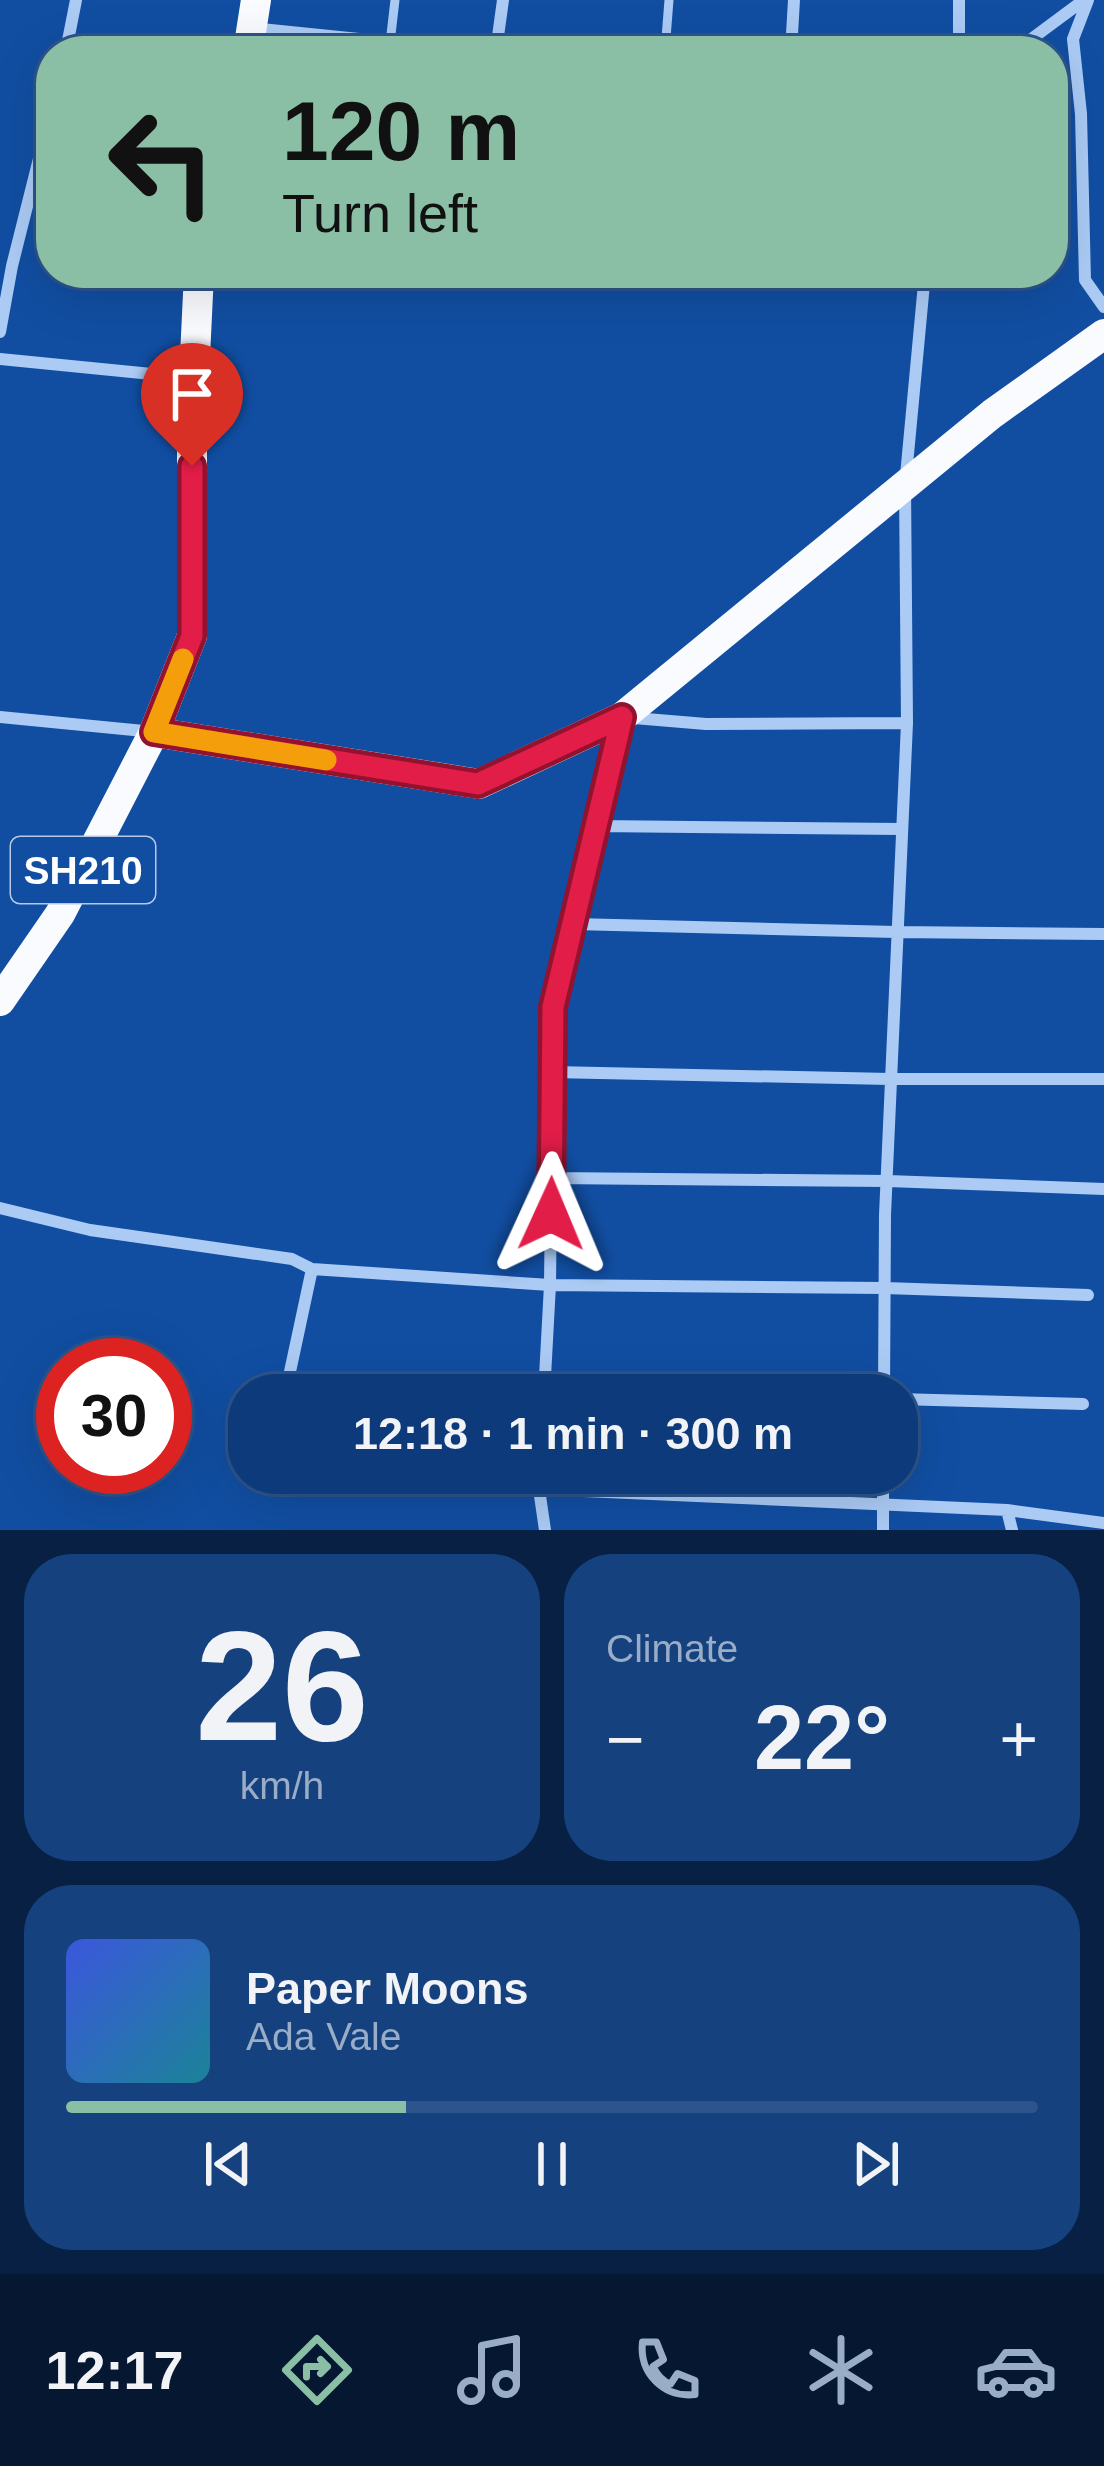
<!DOCTYPE html>
<html lang="en">
<head>
<meta charset="utf-8">
<style>
  body { margin:0; font-family:Arial,sans-serif; background:#16417f; color:#f1f3f6; height:100vh; display:flex; flex-direction:column; font-size:45px; white-space:nowrap }
  * { box-sizing:border-box; margin:0 }
  p { font-size:39px; color:#9aadc7 }
  .icon { flex:none; width:66px; height:66px; fill:none; stroke:currentColor; stroke-width:2; stroke-linecap:round; stroke-linejoin:round }
  .map { position:relative; height:1530px; overflow:hidden }
  .panel { display:flex; flex-direction:column; gap:24px; padding:24px; background:#072043; flex:1 }
  .panel>* { flex:none }
  .banner { position:absolute; left:36px; top:36px; width:1032px; height:252px; border-radius:48px; box-shadow:0 12px 48px #0002,0 0 0 3px #2d548b; background:#8abfa5; color:#111; overflow:hidden }
  .speed { position:absolute; left:36px; top:1338px; display:flex; gap:24px; font-size:60px; font-weight:700; text-align:center }
  .speed>* { display:grid; place-content:center; width:156px; height:156px; border-radius:50%; background:#0d3a7a; box-shadow:0 12px 48px #0002,0 0 0 3px #2d548b; line-height:1 }
  .speed .limit { border:18px solid #d22; background:#fff; color:#111 }
  .pin { position:absolute; display:grid; place-items:center; width:102px; height:102px; color:#fff; margin:-123px -51px; border-radius:50% 50% 50% 0; rotate:-45deg; box-shadow:0 0 12px #0007 }
  .pin .icon { rotate:45deg }
  .me { position:absolute; width:132px; margin:-66px; rotate:1deg; stroke-linejoin:round; filter:drop-shadow(0 0 9px #0008) }
  .turn { display:flex; align-items:center; gap:42px; height:252px; padding:0 48px; font-size:54px }
  .turn .icon { width:156px; height:156px; stroke-width:2.5 }
  .turn b { display:block; font-size:84px; line-height:102px }
  .big { font-size:90px; font-weight:800; line-height:1.1 }
  .panel .card { flex:1; display:flex; flex-direction:column; justify-content:center; gap:18px; min-width:0; padding:0 42px; border-radius:48px; background:#16417f }
  .panel .dial { align-items:center; gap:0 }
  .dial b { font-size:156px; line-height:1 }
  .song { display:flex; align-items:center; gap:36px }
  .cover { width:144px; height:144px; border-radius:18px; background:linear-gradient(135deg,hsl(230 70% 55%),hsl(190 70% 35%)) }
  .played { height:12px; border-radius:6px; background:linear-gradient(90deg,#8abfa5 35%,#2d548b 35%) }
  .keys { display:flex; justify-content:space-around; direction:ltr }
  .heat { display:flex; justify-content:space-between; align-items:center; font-size:66px; direction:ltr }
  .panel .tiles { flex:1; display:grid; gap:24px; grid-template-columns:1fr 1fr }
  .card:last-child { grid-column:span 2 }
  .trip { position:absolute; left:228px; top:1374px; width:690px; height:120px; border-radius:48px; background:#0d3a7a; box-shadow:0 12px 48px #0002,0 0 0 3px #2d548b; font-weight:800; line-height:120px; text-align:center }
  .tab-bar { display:flex; height:192px; justify-content:space-around; align-items:center; background:#051731; color:#9aadc7 }
  .tab-bar .icon { width:84px; height:84px }
  .tab-bar .active { color:#8abfa5 }
  .tab-bar b { font-size:54px; color:#f1f3f6 }
  .map>svg:first-child { display:block }
  .lines { fill:none; stroke-linecap:round; stroke-linejoin:round }
  .lane { stroke:#abcbf5; stroke-width:9 }
  .street { stroke:#abcbf5; stroke-width:12 }
  .primary { stroke:#f9fbff; stroke-width:30 }
  .route-casing { stroke:#92132f; stroke-width:30 }
  .route { stroke:#e11d48; stroke-width:21 }
  .slow { stroke:#f59e0b; stroke-width:21 }
  .labels { text-anchor:middle; dominant-baseline:central; stroke-width:12; stroke-linejoin:round; paint-order:stroke }
  .shield { fill:#114ea2; stroke:#b8cae3; stroke-width:3 }
  .shield-label { font-size:39px; font-weight:bold; fill:#fff }
</style>
</head>
<body>
<div class="map">
<svg width="1104" height="1530" viewBox="0 0 1104 1530">
  <rect width="100%" height="100%" fill="#114ea2"/>
  <g class="lines">
    <path class="lane" d="M 390,43 L 395,0
      M 665,51 L 669,0"/>
    <path class="street" d="M 959,0 L 959,51
      M 1088,0 L 1073,39 L 1081,114 L 1085,280 L 1104,307
      M 252,28 L 477,51
      M 66,51 L 76,0
      M 496,51 L 503,0
      M 791,51 L 794,0
      M 1005,51 L 1026,43 L 1084,0
      M 0,332 L 12,266 L 51,111
      M 0,359 L 192,378
      M 0,717 L 154,732
      M 596,826 L 901,829
      M 574,924 L 896,932 L 1104,934
      M 552,1072 L 890,1079 L 1104,1079
      M 552,1178 L 888,1181 L 1104,1189
      M 0,1208 L 90,1230 L 292,1259 L 312,1269 L 550,1285 L 885,1288 L 1088,1295
      M 545,1384 L 806,1395
      M 285,1395 L 312,1269
      M 544,1395 L 550,1285 L 553,1007 L 622,717 L 706,724 L 907,723
      M 884,1395 L 885,1215 L 907,723 L 905,486 L 925,273
      M 897,1399 L 1083,1404
      M 540,1473 L 539,1489 L 545,1530
      M 539,1489 L 1007,1510 L 1012,1530
      M 1007,1510 L 1104,1523
      M 883,1530 L 883,1473"/>
    <path class="primary" d="M 248,51 L 256,0
      M 154,732 L 479,784 L 622,717 L 992,414 L 1104,334
      M 0,1001 L 60,914 L 154,732 L 192,636 L 192,419 L 199,273"/>
  </g>
  <g class="lines">
    <defs>
      <path id="route" d="M 192,466 L 192,636 L 154,732 L 478,784 L 622,717 L 553,1007 L 551,1214"/>
    </defs>
    <use href="#route" class="route-casing"/>
    <use href="#route" class="route"/>
    <path class="slow" d="M 183,659 L 154,732 L 326,760"/>
  </g>
  <g class="labels">
    <rect class="shield" x="11" y="837" width="144" height="66" rx="9"/>
    <g class="shield-label">
      <text x="83" y="870">SH210</text>
    </g>
  </g>
</svg>
<div class="speed"><div class="limit">30</div></div>
<div class="pin" style="left:192px;top:466px;background:#d93025"><svg class="icon" aria-label="arrive" viewBox="0 0 24 24"><path d="M6 21V4h12l-3 4 3 4H6"/></svg></div>
<svg class="me" style="left:551px;top:1214px" viewBox="-20 -20 40 40"><path d="M0-17L14 15 0 8-14 15z" fill="#e11d48" stroke="#fff" stroke-width="4"/></svg>
<div class="trip">12:18 · 1 min · 300 m</div>
<div class="banner">
<div class="turn"><svg class="icon" aria-label="left" viewBox="0 0 24 24"><path d="M17 20v-9H6M10 6l-5 5 5 5"/></svg><div><b>120 m</b>Turn left</div></div>
</div>
</div>
<section class="panel">
<div class="tiles">
<div class="card dial"><b>26</b><p>km/h</p></div>
<div class="card"><p>Climate</p>
<div class="heat"><a>−</a><b class="big">22°</b><a>+</a></div>
</div>
<div class="card">
<div class="song"><i class="cover"></i><div><b>Paper Moons</b><p>Ada Vale</p></div></div>
<div class="played"></div>
<div class="keys"><svg class="icon" aria-label="previous" viewBox="0 0 24 24"><path d="M18 5L8 12l10 7zM5 5v14"/></svg><svg class="icon" aria-label="pause" viewBox="0 0 24 24"><path d="M8 5v14M16 5v14"/></svg><svg class="icon" aria-label="next" viewBox="0 0 24 24"><path d="M6 5l10 7-10 7zM19 5v14"/></svg></div>
</div>
</div>
</section>
<nav class="tab-bar">
<b>12:17</b>
<svg class="icon active" aria-label="directions" viewBox="0 0 24 24"><path d="M12 3l9 9-9 9-9-9zM9 14v-3h6M13 9l2 2-2 2"/></svg>
<svg class="icon" aria-label="music" viewBox="0 0 24 24"><path d="M9 18V5l10-2v13"/><circle cx="6" cy="18" r="3"/><circle cx="16" cy="16" r="3"/></svg>
<svg class="icon" aria-label="phone" viewBox="0 0 24 24"><path d="M5 4h4l2 5-3 2q2 4 5 5l2-3 5 2v4C11 20 4 13 5 4z"/></svg>
<svg class="icon" aria-label="climate" viewBox="0 0 24 24"><path d="M12 3v18M4 7l16 10M4 17L20 7"/></svg>
<svg class="icon" aria-label="car" viewBox="0 0 24 24"><path d="M5 17H2v-5l4-1 3-4h7l3 4 3 1v5h-3M9 17h6M6 11h13"/><circle cx="7" cy="17" r="2"/><circle cx="17" cy="17" r="2"/></svg>
</nav>
</body>
</html>
